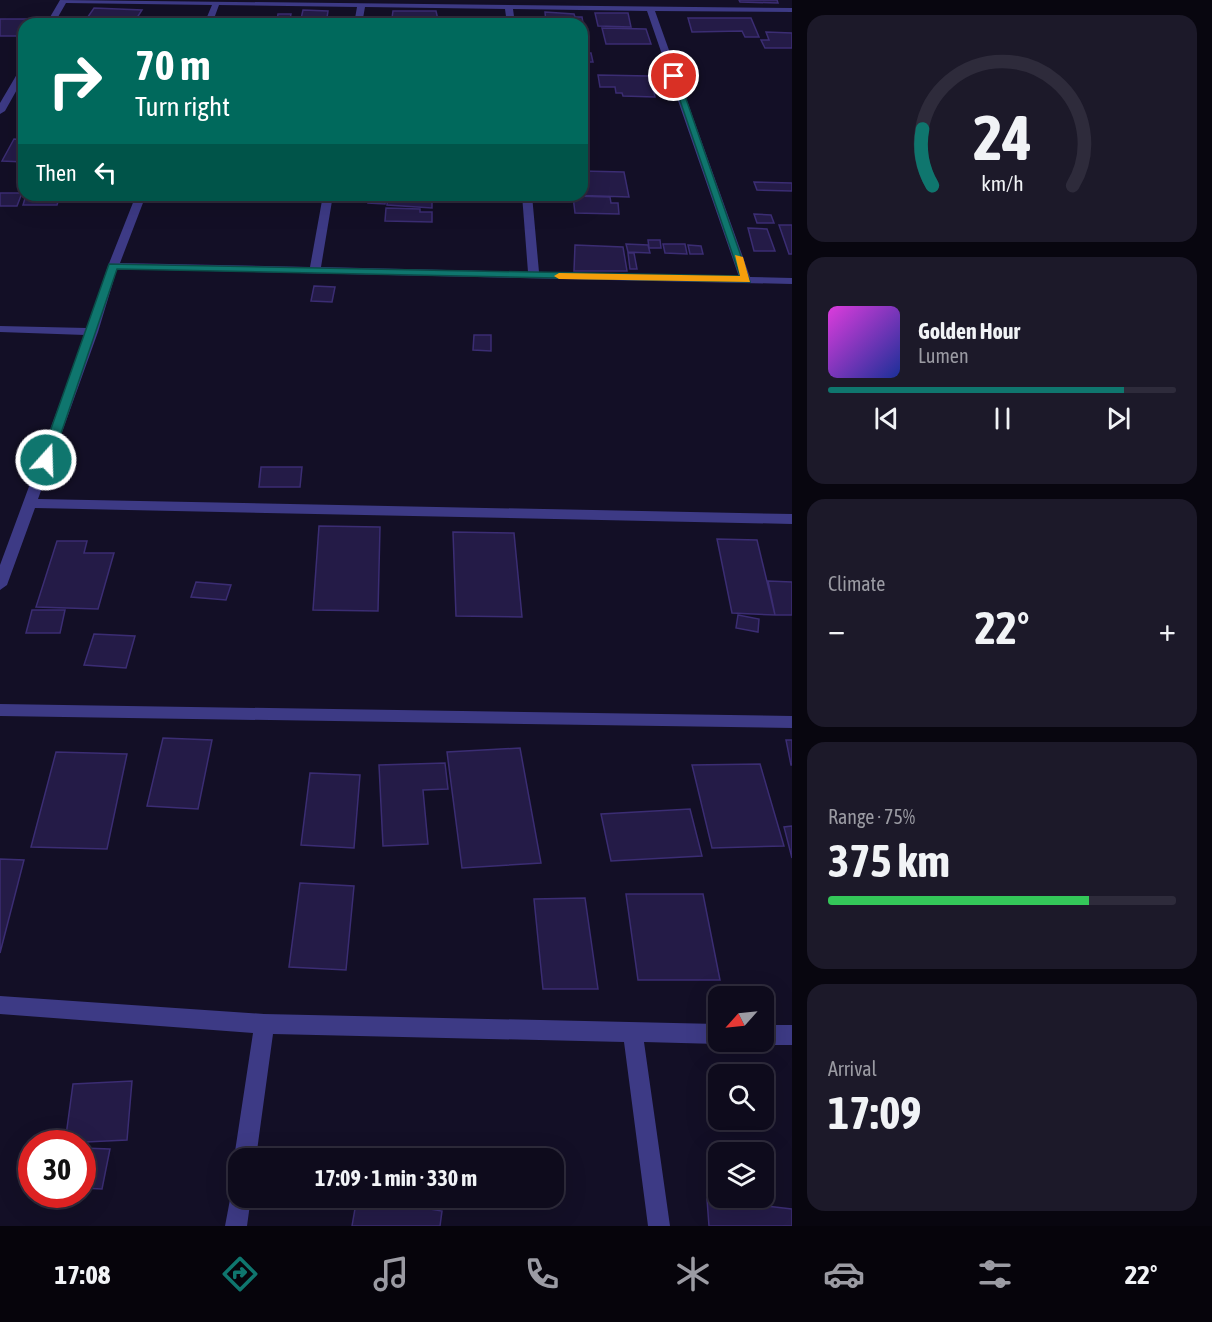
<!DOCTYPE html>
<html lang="en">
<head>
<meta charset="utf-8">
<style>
  body { margin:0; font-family:"Asap Condensed",sans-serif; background:#1c1929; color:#f1f3f6; height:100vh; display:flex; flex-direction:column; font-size:22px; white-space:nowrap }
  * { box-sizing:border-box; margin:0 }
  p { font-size:20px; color:#9b9ba3 }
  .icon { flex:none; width:33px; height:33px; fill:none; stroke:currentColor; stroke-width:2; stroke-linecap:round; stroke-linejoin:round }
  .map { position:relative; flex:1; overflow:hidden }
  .sheet { display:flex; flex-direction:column; gap:15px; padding:15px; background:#08060f; width:420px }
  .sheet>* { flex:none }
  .guide { position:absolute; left:18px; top:18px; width:570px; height:183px; border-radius:18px; box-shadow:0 6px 24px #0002,0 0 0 2px #2e2b3b; background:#00695c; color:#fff; overflow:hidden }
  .needle { width:39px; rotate:243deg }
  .tools { position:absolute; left:708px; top:986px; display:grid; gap:12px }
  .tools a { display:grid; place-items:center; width:66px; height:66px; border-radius:12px; background:#0e0b1c; box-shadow:0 6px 24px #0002,0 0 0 2px #2e2b3b; font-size:30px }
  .speed { position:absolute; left:18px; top:1130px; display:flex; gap:12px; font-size:30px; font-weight:700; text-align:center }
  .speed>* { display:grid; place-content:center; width:78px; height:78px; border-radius:50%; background:#0e0b1c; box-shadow:0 6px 24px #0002,0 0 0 2px #2e2b3b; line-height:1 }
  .speed .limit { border:9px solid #d22; background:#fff; color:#111 }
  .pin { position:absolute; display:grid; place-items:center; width:51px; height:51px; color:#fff; margin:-26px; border:3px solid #fff; border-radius:50%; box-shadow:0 2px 6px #0007 }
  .me { position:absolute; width:66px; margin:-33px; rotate:20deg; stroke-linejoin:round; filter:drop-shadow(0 0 4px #0008) }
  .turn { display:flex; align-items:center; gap:21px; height:126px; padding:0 18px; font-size:27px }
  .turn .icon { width:78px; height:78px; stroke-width:2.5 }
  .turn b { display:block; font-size:42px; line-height:51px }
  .then { display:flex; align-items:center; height:57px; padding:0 18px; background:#0003; gap:12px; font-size:22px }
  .big { font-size:45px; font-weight:700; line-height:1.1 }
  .sheet .widget { flex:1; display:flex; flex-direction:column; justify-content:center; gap:9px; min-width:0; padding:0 21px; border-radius:18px; background:#1c1929 }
  .sheet .dial { align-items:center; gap:0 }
  .dial svg { height:156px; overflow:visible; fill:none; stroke:#2e2b3b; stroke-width:7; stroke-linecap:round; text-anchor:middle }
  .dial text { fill:#f1f3f6; stroke:none }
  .song { display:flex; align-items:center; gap:18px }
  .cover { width:72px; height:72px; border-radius:9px; background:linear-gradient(135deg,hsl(300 70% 55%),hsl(230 70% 35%)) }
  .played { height:6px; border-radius:3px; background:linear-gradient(90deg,#0f766e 85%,#2e2b3b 85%) }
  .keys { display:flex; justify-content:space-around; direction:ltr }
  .heat { display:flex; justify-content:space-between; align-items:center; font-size:33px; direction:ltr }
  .charge { height:9px; border-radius:4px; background:linear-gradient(90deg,#34c759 75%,#2e2b3b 0) }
  .trip { position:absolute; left:228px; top:1148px; width:336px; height:60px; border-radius:18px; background:#0e0b1c; box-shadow:0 6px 24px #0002,0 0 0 2px #2e2b3b; font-weight:700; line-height:60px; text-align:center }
  .menu { display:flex; height:96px; justify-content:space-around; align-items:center; background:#06040b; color:#9b9ba3 }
  .menu .icon { width:42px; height:42px }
  .menu .selected { color:#0f766e }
  .menu b { font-size:27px; color:#f1f3f6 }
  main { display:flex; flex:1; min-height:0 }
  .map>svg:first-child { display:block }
  .building { fill:#241b47; stroke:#3b2d73; stroke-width:1.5 }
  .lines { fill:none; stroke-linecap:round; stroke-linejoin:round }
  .minor { fill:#3d3a85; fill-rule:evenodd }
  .route { fill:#0f766e; stroke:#0a4d48; stroke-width:1.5 }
  .slow { fill:#f59e0b }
</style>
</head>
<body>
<main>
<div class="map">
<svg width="792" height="1226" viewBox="0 0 792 1226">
  <rect width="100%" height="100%" fill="#130f26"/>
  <path class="building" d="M 739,0 L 777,0 L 778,3 L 740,2 Z
    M 94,8 L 142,10 L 133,24 L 83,24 Z
    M 303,10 L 328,11 L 326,24 L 300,23 Z
    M 393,11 L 436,11 L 439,24 L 399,24 L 400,18 L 392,18 Z
    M 545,12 L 574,14 L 575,17 L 582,17 L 583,23 L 546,23 Z
    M 595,13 L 628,13 L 631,27 L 598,26 Z
    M 278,14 L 291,14 L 289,24 L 225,24 L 226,20 L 243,20 L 244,17 L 264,18 L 263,21 L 277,21 Z
    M 688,18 L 751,18 L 759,37 L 745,37 L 742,31 L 692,32 Z
    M 0,19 L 33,19 L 29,24 L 24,24 L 21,36 L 0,36 Z
    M 602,28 L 646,29 L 651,44 L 606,44 Z
    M 766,32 L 792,33 L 792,48 L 765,48 L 761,40 L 769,40 Z
    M 582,53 L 591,53 L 593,62 L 582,62 Z
    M 598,75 L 649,76 L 650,79 L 660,80 L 662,88 L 653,88 L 655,97 L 623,96 L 622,93 L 616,93 L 615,87 L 600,87 Z
    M 14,139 L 24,140 L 24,162 L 2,161 Z
    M 582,171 L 624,172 L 629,197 L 569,195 L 582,195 Z
    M 754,182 L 792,183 L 792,191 L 757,190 Z
    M 0,193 L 22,193 L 17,206 L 0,206 Z
    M 26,195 L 60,195 L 57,205 L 23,205 Z
    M 369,195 L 386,195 L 385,204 L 368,203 Z
    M 388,195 L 432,195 L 432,208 L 387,205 Z
    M 550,195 L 569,195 L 569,202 L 551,202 Z
    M 573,196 L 610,197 L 611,203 L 618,203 L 619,214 L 575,213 Z
    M 386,208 L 420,209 L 420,212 L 432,212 L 432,222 L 385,221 Z
    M 754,214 L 771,215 L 774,223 L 757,223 Z
    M 779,225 L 792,225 L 792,254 L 789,254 Z
    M 748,228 L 767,229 L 775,251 L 754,251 Z
    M 648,240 L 660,240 L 661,248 L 649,248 Z
    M 626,244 L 648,245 L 650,253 L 628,252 Z
    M 663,244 L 685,244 L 687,254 L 665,253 Z
    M 575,245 L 623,247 L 627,271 L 574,271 Z
    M 688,245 L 701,246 L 703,254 L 690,254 Z
    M 628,253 L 634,253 L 637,269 L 630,269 Z
    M 314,286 L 335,287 L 332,302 L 311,301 Z
    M 474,335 L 491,335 L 491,351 L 473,350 Z
    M 261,467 L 302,467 L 300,487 L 259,487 Z
    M 319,526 L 380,527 L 378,611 L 313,610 Z
    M 453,532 L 514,533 L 522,617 L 456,616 Z
    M 717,539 L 757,540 L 775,615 L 732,613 Z
    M 57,541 L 87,541 L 84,553 L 114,553 L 98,609 L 36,607 Z
    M 768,581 L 792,582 L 792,615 L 775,615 Z
    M 196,582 L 231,585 L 226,600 L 191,597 Z
    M 32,610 L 65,610 L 60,633 L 26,633 Z
    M 738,615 L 759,619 L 758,632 L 736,628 Z
    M 94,634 L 135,636 L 126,668 L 84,665 Z
    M 163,738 L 212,740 L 198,809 L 147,806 Z
    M 786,740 L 792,740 L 792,765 L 791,765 Z
    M 520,748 L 541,863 L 462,868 L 447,752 Z
    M 56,752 L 127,754 L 107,849 L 31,847 Z
    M 445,763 L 448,789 L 423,790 L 428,844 L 383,846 L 379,765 Z
    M 760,764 L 784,846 L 712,848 L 692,765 Z
    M 310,773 L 360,775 L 354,848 L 301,845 Z
    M 690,809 L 702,856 L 611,861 L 601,814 Z
    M 792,826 L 792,858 L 784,827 Z
    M 0,859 L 24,860 L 0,953 Z
    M 300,883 L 354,886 L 346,970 L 289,967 Z
    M 626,894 L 703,894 L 720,980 L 638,980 Z
    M 585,898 L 598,989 L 543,989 L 534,899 Z
    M 132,1081 L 127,1140 L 65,1143 L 73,1084 Z
    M 82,1148 L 110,1149 L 102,1189 L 82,1188 Z
    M 357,1197 L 442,1211 L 440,1226 L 352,1226 Z
    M 707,1199 L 792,1209 L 792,1226 L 709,1226 Z"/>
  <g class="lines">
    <path class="minor" d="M 60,0 L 792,8 L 792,12 L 655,11 L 750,277 L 792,278 L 792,284 L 117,269 L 98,332 L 38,499 L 792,514 L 792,524 L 35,508 L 7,585 L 0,590 L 0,565 L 85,335 L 0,332 L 0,326 L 87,328 L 108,266 L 136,195 L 146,195 L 120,263 L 310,267 L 323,195 L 333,195 L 321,267 L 528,272 L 522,195 L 532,195 L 539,272 L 739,277 L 647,11 L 513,9 L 515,24 L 507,24 L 505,9 L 365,7 L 362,24 L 354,24 L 357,7 L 219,5 L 212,24 L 204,24 L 212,5 L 66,3 L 54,24 L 46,24 Z
      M 24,66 L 24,77 L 5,111 L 0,114 L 0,103 L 20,69 Z
      M 0,704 L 792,716 L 792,728 L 0,716 Z
      M 0,996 L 264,1014 L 718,1024 L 718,1041 L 725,1041 L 718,1044 L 644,1042 L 670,1226 L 648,1226 L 624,1042 L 273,1034 L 256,1158 L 238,1158 L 238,1166 L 234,1158 L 253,1033 L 0,1014 Z
      M 764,1025 L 792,1025 L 792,1045 L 764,1045 L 757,1042 L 764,1041 Z
      M 238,1187 L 238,1197 L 251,1197 L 247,1226 L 225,1226 L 232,1189 Z"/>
  </g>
  <path class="route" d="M 671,74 L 678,76 L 750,282 L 117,269 L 52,460 L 46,464 L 40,460 L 109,264 L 740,276 Z"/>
  <path class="slow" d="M 735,255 L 743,257 L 750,282 L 559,279 L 554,276 L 559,273 L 740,276 Z"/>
</svg>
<div class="tools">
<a><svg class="needle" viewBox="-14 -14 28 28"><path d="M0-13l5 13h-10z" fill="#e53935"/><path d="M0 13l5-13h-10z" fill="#9b9ba3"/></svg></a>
<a><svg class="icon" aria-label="search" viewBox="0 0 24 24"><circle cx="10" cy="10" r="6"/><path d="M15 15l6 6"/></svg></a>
<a><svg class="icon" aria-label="layers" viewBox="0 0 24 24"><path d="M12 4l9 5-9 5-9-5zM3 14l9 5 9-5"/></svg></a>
</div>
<div class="speed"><div class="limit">30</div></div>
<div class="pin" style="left:674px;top:76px;background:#d93025"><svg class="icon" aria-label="arrive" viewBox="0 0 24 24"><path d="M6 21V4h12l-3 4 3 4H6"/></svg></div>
<svg class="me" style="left:46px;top:460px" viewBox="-20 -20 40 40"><circle r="17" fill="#0f766e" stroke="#fff" stroke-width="3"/><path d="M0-11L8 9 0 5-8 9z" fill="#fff"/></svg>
<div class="trip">17:09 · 1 min · 330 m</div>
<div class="guide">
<div class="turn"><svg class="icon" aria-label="right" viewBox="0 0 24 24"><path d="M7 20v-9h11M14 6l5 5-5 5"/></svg><div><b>70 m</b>Turn right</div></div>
<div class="then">Then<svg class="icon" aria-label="left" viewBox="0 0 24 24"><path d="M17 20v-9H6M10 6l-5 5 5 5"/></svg></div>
</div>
</div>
<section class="sheet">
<div class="widget dial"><svg viewBox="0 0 100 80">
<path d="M14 69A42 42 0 1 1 86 69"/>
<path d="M14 69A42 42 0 0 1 9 40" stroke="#0f766e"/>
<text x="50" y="56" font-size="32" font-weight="700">24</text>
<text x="50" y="72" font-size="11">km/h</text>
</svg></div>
<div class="widget">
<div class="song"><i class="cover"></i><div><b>Golden Hour</b><p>Lumen</p></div></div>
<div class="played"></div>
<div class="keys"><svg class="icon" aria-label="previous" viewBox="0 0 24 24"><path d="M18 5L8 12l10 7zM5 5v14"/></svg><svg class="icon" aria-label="pause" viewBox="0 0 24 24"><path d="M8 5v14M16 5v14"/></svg><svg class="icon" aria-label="next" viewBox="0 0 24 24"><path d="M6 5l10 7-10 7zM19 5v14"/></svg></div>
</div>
<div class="widget"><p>Climate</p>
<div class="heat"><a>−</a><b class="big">22°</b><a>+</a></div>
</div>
<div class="widget"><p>Range · 75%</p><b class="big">375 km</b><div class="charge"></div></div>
<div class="widget"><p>Arrival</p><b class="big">17:09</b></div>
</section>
</main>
<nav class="menu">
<b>17:08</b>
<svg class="icon selected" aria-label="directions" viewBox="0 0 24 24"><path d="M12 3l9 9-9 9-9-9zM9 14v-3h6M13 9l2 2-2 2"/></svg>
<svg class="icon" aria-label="music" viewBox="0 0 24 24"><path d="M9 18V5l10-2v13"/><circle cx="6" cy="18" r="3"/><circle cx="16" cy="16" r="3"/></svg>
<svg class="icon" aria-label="phone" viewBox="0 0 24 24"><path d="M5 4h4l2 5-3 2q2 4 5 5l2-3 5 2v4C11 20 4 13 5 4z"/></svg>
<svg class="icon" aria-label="climate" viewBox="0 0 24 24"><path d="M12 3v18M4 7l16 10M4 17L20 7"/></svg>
<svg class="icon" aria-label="car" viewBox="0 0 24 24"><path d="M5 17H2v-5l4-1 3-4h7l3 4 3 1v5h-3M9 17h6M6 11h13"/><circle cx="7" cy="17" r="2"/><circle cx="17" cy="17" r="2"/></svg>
<svg class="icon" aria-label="filters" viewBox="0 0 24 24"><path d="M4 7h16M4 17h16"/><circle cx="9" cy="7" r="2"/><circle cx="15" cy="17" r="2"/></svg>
<b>22°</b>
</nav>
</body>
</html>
